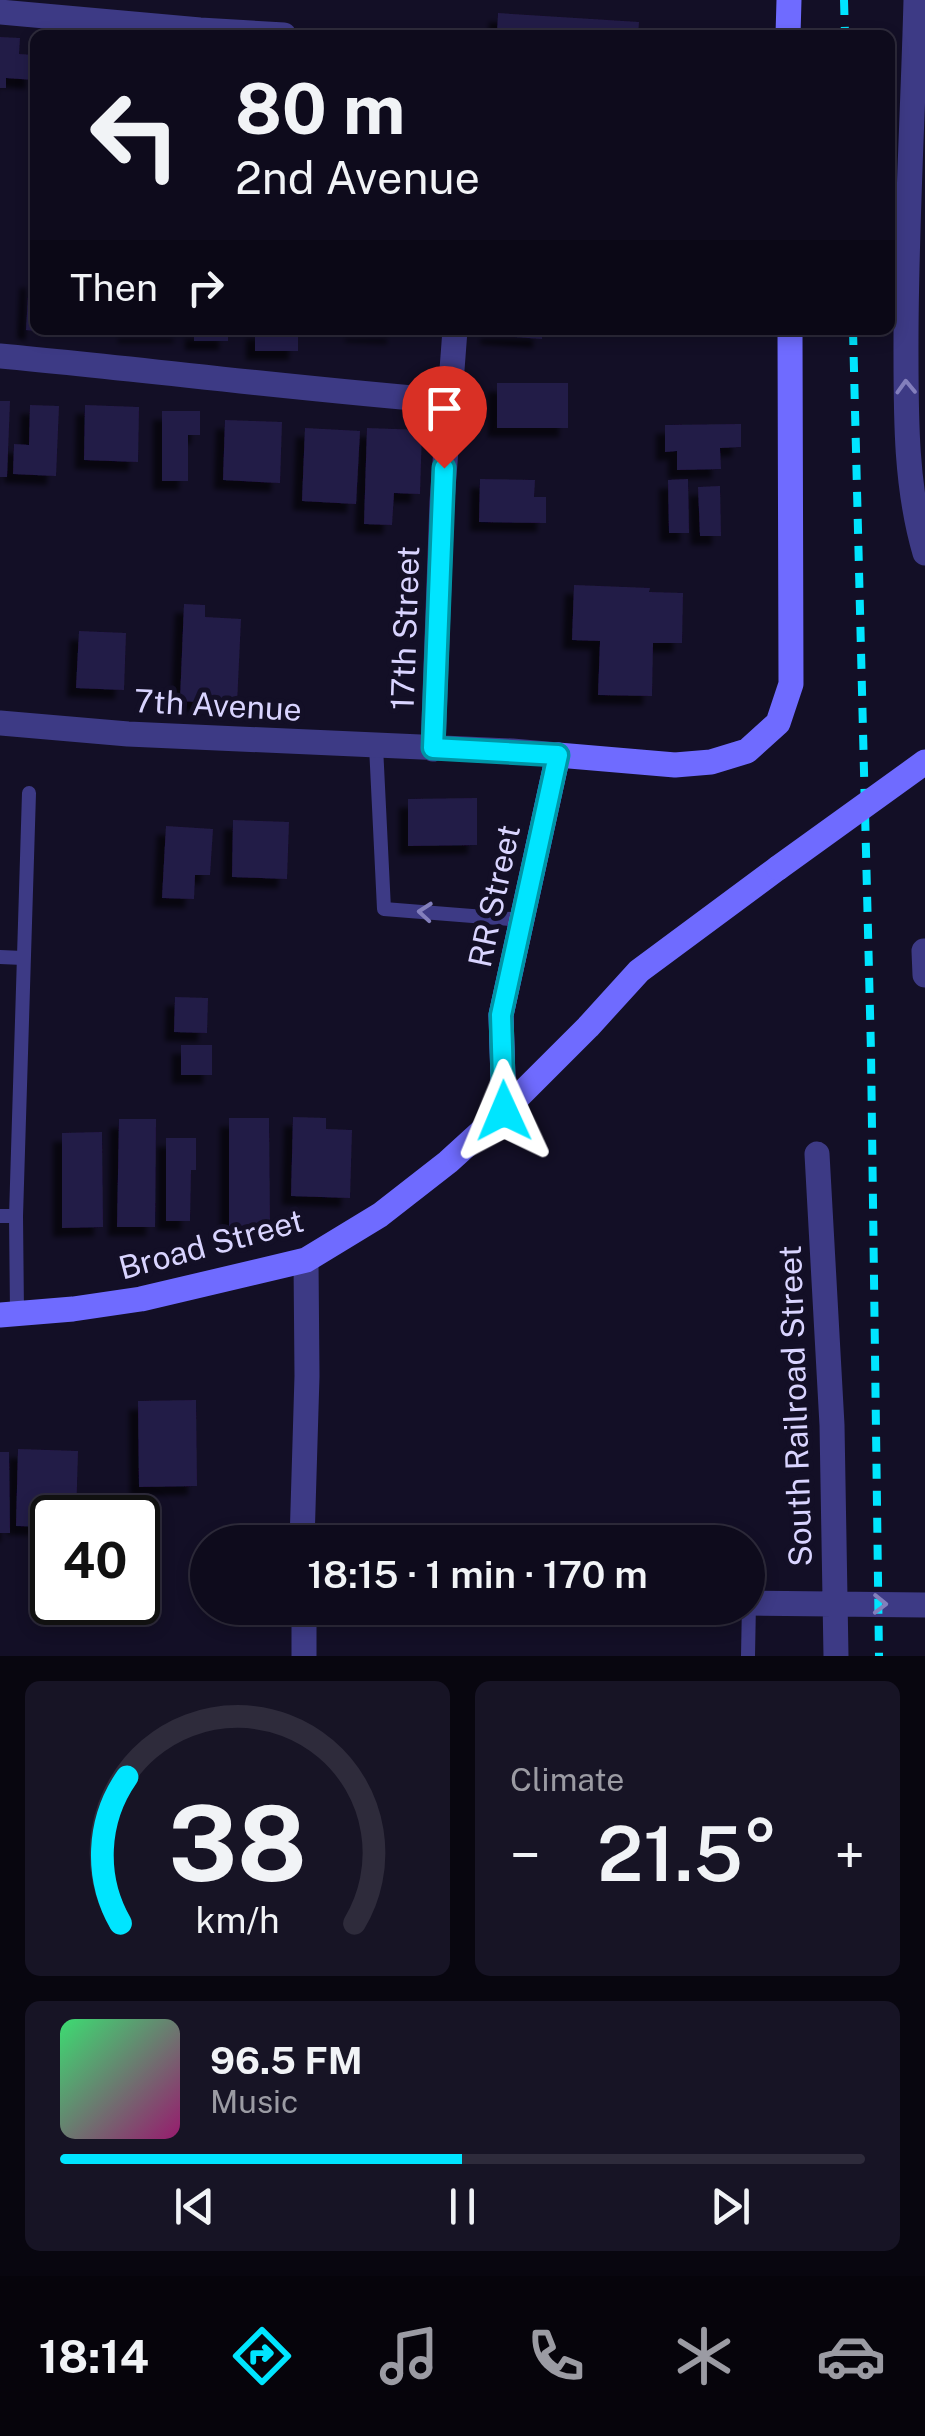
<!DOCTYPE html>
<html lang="en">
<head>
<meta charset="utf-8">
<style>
  body { margin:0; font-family:"Public Sans",sans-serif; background:#171425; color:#f1f3f6; height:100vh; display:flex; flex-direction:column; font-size:38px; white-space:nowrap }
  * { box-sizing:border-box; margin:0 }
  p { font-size:32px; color:#9b9ba3 }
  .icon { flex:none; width:55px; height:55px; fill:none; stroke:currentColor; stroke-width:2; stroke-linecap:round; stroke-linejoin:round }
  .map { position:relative; height:1656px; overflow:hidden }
  .sheet { display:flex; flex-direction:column; gap:25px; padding:25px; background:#08060f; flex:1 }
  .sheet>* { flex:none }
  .top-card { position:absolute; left:30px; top:30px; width:865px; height:305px; border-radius:15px; box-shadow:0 5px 15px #0003,0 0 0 2px #2e2b3b; background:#0e0b1c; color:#f1f3f6; overflow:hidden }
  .speed { position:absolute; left:30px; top:1495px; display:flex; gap:20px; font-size:50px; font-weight:700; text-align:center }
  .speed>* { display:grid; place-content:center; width:130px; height:130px; border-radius:50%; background:#0e0b1c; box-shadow:0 5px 15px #0003,0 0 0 2px #2e2b3b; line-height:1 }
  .speed .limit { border:5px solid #111; border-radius:15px; background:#fff; color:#111 }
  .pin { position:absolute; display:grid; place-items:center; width:85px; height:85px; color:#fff; margin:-102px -42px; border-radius:50% 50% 50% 0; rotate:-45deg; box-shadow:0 0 10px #0007 }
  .pin .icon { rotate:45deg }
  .me { position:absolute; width:110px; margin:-55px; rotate:359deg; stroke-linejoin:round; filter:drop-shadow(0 0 8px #0008) }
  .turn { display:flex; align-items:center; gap:35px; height:210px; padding:0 40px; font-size:45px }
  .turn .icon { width:130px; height:130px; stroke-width:2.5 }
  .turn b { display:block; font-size:70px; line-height:85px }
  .then { display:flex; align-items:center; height:95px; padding:0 40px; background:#0003; gap:20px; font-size:38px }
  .big { font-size:75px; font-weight:600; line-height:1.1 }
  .sheet .tile { flex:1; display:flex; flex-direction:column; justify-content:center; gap:15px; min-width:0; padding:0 35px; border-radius:15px; background:#171425 }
  .sheet .dial { align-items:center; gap:0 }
  .dial svg { height:260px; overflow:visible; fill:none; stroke:#2e2b3b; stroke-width:7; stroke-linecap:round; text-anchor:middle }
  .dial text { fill:#f1f3f6; stroke:none }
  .song { display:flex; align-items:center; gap:30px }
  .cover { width:120px; height:120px; border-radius:15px; background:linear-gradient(135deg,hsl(140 70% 55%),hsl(320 70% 35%)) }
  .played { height:10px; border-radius:5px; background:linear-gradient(90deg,#00e5ff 50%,#2e2b3b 50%) }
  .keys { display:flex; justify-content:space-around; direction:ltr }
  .heat { display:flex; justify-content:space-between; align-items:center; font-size:55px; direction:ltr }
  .sheet .tiles { flex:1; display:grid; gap:25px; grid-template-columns:1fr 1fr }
  .tile:last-child { grid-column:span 2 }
  .trip { position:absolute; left:190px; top:1525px; width:575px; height:100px; border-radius:50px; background:#0e0b1c; box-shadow:0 5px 15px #0003,0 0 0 2px #2e2b3b; font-weight:600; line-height:100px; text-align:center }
  .dock { display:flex; height:160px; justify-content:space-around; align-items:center; background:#06040b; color:#9b9ba3 }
  .dock .icon { width:70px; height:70px }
  .dock .current { color:#00e5ff }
  .dock b { font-size:45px; color:#f1f3f6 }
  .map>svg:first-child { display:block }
  .building { fill:#241b47; filter:url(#shadow) }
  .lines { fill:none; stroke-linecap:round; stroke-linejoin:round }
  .lane { stroke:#3d3a85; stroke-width:14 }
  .street { stroke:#3d3a85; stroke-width:25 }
  .secondary { stroke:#6f6bff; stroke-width:25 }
  .rail { stroke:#00e5ff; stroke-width:8; stroke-dasharray:15 12; stroke-linecap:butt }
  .secondary-bridge { stroke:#6f6bff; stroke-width:25 }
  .oneway { stroke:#837fbc }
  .route-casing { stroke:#0095a6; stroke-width:25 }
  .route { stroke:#00e5ff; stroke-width:18 }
  .labels { text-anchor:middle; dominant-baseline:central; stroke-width:10; stroke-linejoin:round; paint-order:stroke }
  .street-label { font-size:32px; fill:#d9d4ff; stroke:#130f26 }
</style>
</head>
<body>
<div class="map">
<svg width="925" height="1656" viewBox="0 0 925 1656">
  <defs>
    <filter id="shadow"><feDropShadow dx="-9" dy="9" stdDeviation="2.5" flood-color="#0009"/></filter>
  </defs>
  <rect width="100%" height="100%" fill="#130f26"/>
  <path class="building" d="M 498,13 L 639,22 L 638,35 L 497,35 Z
    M 0,37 L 20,38 L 19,54 L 35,55 L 35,80 L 6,78 L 6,88 L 0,88 Z
    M 29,279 L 35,279 L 35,331 L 26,330 Z
    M 127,330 L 182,330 L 182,334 L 127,334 Z
    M 194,330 L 228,330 L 228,341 L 194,341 Z
    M 255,330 L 298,330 L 298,351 L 255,351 Z
    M 354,330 L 396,330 L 396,335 L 354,333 Z
    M 490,330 L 542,330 L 542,339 L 489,335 Z
    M 497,383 L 568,383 L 568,428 L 497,428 Z
    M 0,401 L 10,401 L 7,477 L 0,477 Z
    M 30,405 L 59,406 L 56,476 L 13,474 L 14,444 L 29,445 Z
    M 85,405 L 139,407 L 138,462 L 84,460 Z
    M 162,411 L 200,411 L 200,435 L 188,435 L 188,481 L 162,481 Z
    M 225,420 L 282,422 L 280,483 L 223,480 Z
    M 741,424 L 741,447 L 720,448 L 721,469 L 677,470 L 677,451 L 665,452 L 665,425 Z
    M 305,428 L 360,431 L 356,504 L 302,501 Z
    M 367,428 L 422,430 L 420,494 L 394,493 L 392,525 L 364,524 Z
    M 480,479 L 535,480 L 534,497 L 546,497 L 546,523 L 479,522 Z
    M 688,479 L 689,533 L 669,533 L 668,480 Z
    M 720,486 L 721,536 L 700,536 L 698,487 Z
    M 574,585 L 650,588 L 649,592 L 683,593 L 682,643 L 653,643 L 652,696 L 598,695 L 600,641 L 572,640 Z
    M 184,604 L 205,605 L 205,617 L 241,619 L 237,704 L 180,701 Z
    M 79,631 L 126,633 L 124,690 L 76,688 Z
    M 477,798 L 477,845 L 408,846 L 408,799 Z
    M 233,820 L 289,822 L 287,879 L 232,877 Z
    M 166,826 L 213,829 L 210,875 L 195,875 L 194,899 L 162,898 Z
    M 175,997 L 208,998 L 207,1033 L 174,1032 Z
    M 181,1045 L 212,1045 L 212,1075 L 181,1075 Z
    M 293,1117 L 326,1118 L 326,1129 L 352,1130 L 350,1198 L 291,1196 Z
    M 229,1118 L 269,1118 L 270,1226 L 229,1226 Z
    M 119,1119 L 156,1119 L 155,1227 L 117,1227 Z
    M 102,1132 L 103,1227 L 62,1228 L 62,1133 Z
    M 166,1138 L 196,1138 L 196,1170 L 191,1170 L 190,1221 L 166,1221 Z
    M 196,1400 L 197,1486 L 139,1487 L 138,1401 Z
    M 18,1449 L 78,1451 L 76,1518 L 52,1518 L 52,1527 L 16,1526 Z
    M 0,1452 L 9,1452 L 10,1533 L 0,1533 Z"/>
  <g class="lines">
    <path class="lane" d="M 376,746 L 384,909 L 522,920
      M 0,957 L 23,958
      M 0,1216 L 16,1216
      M 17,1313 L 16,1216 L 29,793
      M 748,1656 L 749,1603"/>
    <path class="street" d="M 916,0 C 913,114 906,228 906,342 C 906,412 905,485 925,553
      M 0,12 L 200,30 L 284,35
      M 0,356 C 150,370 298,389 448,401
      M 0,723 L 128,734 L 512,751 L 558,755
      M 433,749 L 442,502 L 455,330
      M 924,951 L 925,975
      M 817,1154 L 832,1425 L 836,1656
      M 302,1542 L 307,1376 L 306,1260
      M 748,1603 L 925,1605
      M 304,1656 L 304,1608"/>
    <path class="secondary" d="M 788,35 L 789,0
      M 504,1111 L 501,1015 L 558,755 L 675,765 L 711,762 L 747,751 L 778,723 L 791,684 L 790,330
      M 0,1315 L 73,1309 L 141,1299 L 306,1260 L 380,1215 L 448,1162 L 504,1111 L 588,1027 L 639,971 L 778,868"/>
    <path class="rail" d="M 844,0 L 845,35
      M 853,330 L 871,1052 L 879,1656"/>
    <path class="secondary-bridge" d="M 778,868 L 925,762"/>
  </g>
  <defs><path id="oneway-chevron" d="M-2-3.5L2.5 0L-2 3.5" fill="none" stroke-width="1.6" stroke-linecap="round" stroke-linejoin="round" transform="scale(2.5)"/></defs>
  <g class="oneway">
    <use href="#oneway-chevron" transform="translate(906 387) rotate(-92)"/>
    <use href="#oneway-chevron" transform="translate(425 912) rotate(-175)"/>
    <use href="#oneway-chevron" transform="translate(880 1604) rotate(1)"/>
  </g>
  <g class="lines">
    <defs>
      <path id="route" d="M 444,468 L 433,748 L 558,755 L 501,1015 L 504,1111"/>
    </defs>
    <use href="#route" class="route-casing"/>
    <use href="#route" class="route"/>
  </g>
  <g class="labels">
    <g class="street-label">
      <text transform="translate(405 628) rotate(-88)">17th Street</text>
      <text transform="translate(218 705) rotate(3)">7th Avenue</text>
      <text transform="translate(494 896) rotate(-78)">RR Street</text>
      <text transform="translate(211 1244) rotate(-15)">Broad Street</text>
      <text transform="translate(795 1406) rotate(-92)">South Railroad Street</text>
    </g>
  </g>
</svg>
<div class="speed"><div class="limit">40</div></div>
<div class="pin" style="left:444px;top:468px;background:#d93025"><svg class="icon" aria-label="arrive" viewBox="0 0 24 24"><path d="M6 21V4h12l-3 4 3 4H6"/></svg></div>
<svg class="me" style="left:504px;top:1111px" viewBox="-20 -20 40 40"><path d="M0-17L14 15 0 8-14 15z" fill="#00e5ff" stroke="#fff" stroke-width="4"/></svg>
<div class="trip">18:15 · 1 min · 170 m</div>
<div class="top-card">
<div class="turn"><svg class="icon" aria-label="left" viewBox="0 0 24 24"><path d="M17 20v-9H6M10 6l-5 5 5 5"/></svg><div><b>80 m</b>2nd Avenue</div></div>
<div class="then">Then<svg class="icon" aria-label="right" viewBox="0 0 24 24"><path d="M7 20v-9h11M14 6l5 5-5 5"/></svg></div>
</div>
</div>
<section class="sheet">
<div class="tiles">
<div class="tile dial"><svg viewBox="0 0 100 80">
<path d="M14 69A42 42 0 1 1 86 69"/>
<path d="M14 69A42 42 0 0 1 16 24" stroke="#00e5ff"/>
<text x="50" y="56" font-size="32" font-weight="700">38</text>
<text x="50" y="72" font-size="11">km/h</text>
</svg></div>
<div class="tile"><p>Climate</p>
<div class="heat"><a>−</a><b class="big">21.5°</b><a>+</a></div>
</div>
<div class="tile">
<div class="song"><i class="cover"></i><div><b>96.5 FM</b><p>Music</p></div></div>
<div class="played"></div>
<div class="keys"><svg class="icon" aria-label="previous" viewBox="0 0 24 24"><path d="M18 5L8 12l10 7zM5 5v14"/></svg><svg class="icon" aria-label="pause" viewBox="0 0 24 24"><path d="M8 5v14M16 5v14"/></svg><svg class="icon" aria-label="next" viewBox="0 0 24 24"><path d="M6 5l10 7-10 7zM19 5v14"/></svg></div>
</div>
</div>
</section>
<nav class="dock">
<b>18:14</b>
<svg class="icon current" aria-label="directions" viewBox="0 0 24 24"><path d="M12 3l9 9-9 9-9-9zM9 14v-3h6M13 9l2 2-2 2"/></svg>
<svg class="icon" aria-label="music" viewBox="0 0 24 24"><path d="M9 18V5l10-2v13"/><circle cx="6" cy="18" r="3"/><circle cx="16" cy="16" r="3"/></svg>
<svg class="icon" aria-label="phone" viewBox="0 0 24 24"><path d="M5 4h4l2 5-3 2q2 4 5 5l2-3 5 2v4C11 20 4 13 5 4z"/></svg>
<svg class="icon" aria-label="climate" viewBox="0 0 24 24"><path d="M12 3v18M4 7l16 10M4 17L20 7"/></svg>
<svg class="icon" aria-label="car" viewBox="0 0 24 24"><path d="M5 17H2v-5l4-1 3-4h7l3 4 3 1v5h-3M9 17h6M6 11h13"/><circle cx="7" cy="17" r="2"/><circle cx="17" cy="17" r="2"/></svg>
</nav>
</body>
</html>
